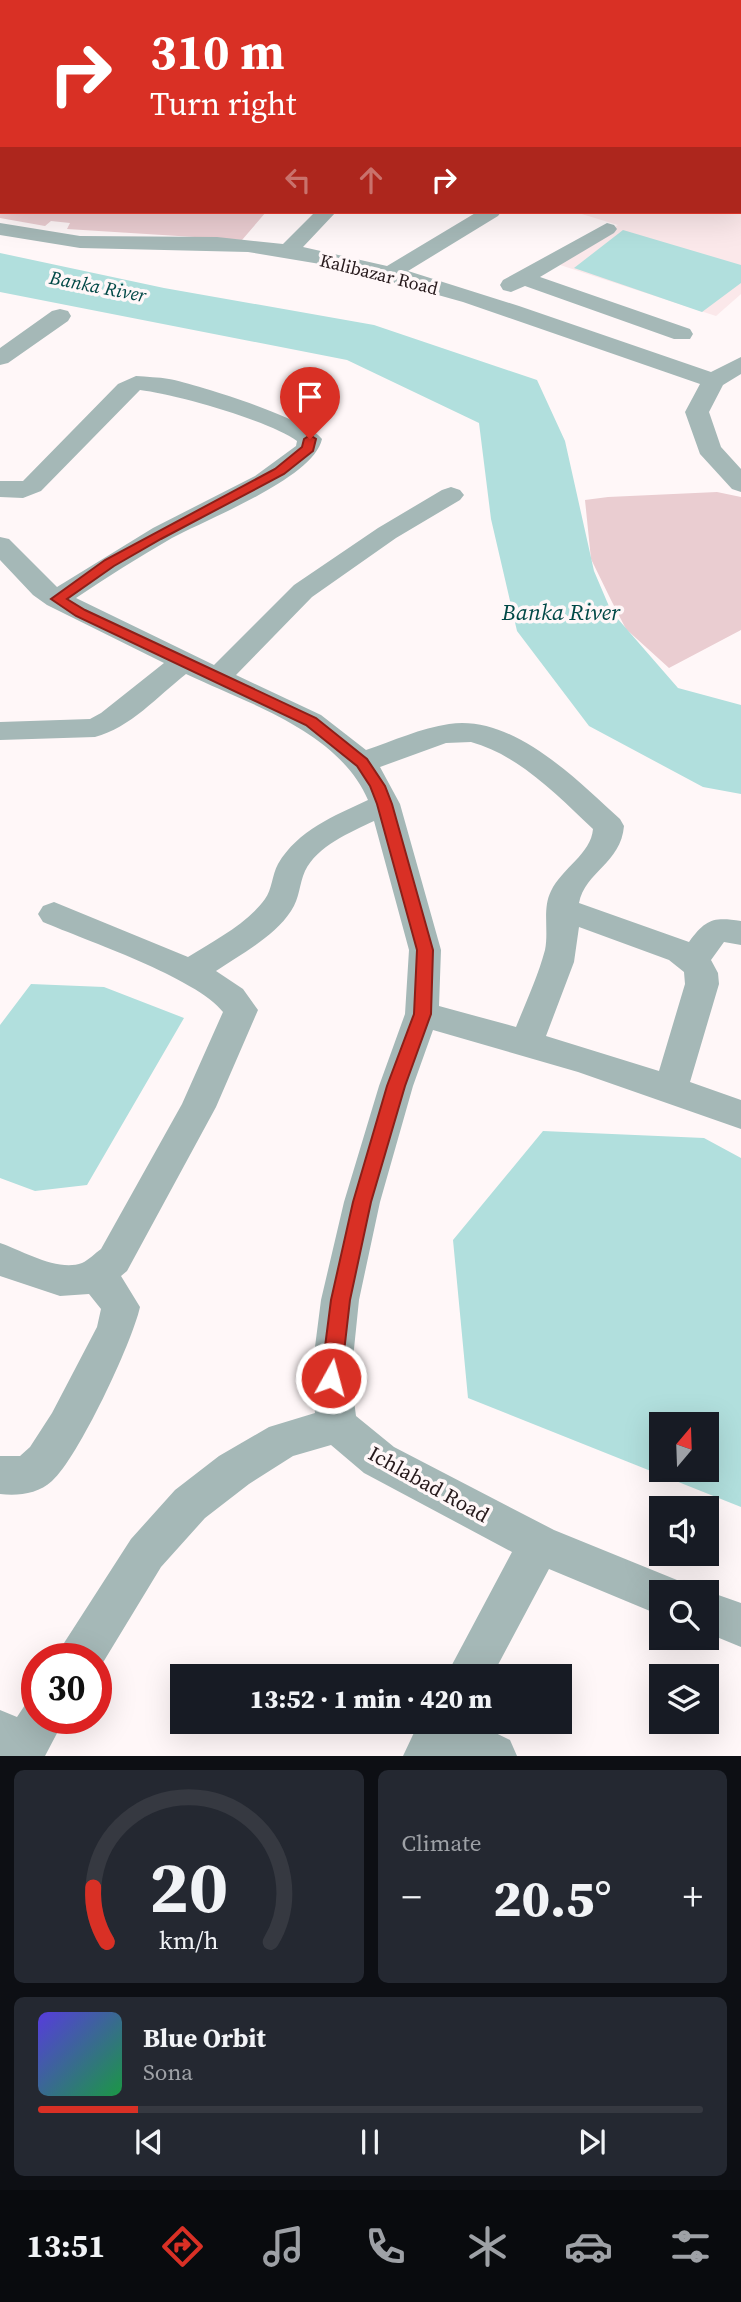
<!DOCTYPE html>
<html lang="en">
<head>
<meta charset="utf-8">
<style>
  body { margin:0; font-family:"Source Serif 4",serif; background:#242831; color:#f1f3f6; height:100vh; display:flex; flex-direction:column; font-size:26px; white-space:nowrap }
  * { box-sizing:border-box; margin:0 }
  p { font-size:23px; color:#9ea1a6 }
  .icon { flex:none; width:38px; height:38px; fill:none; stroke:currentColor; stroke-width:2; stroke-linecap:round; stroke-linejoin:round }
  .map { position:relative; height:1756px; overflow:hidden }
  .sheet { display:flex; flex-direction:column; gap:14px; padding:14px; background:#0d0f14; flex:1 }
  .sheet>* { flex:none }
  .guide { position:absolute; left:0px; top:0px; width:742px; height:214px; box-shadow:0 7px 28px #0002; background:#d93025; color:#fff; overflow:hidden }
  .needle { width:46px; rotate:19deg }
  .fabs { position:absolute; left:649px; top:1412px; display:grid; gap:14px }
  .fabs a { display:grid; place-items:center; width:70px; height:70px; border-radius:0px; background:#171b24; box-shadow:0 7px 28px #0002; font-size:35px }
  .speed { position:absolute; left:21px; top:1643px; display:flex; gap:14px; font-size:35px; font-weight:700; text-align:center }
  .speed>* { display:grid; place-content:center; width:91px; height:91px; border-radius:50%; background:#171b24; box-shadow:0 7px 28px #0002; line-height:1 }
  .speed .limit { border:10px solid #d22; background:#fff; color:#111 }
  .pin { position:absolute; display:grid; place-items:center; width:60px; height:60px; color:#fff; margin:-72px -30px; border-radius:50% 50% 50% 0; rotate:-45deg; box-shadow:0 0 7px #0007 }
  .pin .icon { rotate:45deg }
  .me { position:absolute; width:77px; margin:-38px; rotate:7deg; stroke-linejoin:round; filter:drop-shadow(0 0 5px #0008) }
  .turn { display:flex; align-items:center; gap:24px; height:147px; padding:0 35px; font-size:32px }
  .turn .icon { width:91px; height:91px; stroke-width:2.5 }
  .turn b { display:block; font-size:49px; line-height:60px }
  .lanes { display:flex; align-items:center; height:66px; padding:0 35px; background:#0003; justify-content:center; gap:35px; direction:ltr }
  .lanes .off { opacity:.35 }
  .big { font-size:52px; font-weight:800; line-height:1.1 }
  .sheet .widget { flex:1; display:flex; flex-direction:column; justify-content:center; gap:10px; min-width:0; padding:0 24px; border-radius:10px; background:#242831 }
  .sheet .dial { align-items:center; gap:0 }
  .dial svg { height:182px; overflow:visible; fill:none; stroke:#363941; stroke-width:7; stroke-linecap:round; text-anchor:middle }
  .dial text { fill:#f1f3f6; stroke:none }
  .song { display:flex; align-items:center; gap:21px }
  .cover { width:84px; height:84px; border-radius:10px; background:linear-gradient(135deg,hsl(250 70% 55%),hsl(140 70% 35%)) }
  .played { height:7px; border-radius:4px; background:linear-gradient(90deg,#d93025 15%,#363941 15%) }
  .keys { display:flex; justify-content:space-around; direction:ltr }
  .heat { display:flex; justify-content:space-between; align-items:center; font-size:38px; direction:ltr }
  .sheet .tiles { flex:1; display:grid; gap:14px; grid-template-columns:1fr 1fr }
  .widget:last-child { grid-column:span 2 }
  .trip { position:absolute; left:170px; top:1664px; width:402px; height:70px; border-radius:0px; background:#171b24; box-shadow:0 7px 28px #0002; font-weight:800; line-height:70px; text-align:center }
  .tab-bar { display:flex; height:112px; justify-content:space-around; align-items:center; background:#090b0e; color:#9ea1a6 }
  .tab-bar .icon { width:49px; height:49px }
  .tab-bar .current { color:#d93025 }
  .tab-bar b { font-size:32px; color:#f1f3f6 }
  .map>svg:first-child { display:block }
  .built { fill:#fbe8ea }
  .green { fill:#eacdd1 }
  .water { fill:#b1dfdd; fill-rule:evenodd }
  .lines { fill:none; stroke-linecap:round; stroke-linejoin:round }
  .river { fill:#b1dfdd; fill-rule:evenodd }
  .minor { fill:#a5b8b7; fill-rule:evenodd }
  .route { fill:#d93025; stroke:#8d1f18; stroke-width:2 }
  .labels { text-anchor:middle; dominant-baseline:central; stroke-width:7; stroke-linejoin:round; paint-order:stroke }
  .far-street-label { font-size:18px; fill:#26191b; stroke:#fff7f8 }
  .far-water-label { font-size:19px; font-style:italic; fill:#004846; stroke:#fff7f8 }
  .street-label { font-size:21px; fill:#26191b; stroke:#fff7f8 }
  .water-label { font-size:23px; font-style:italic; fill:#004846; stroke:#fff7f8 }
</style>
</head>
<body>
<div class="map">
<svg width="741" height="1756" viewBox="0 0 741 1756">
  <rect width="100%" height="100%" fill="#fff7f8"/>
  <path class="built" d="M 741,117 L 741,294 L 716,316 L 557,264 L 618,225 L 575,212 L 740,212 Z"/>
  <path class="green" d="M 2,85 L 2,212 L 266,212 L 242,240 L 67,229 L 70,223 L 51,221 L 45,226 L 0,218 Z
    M 717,492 L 741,497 L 741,630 L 669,668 L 626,629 L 611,600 L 591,559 L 585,500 L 608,497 Z"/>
  <path class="water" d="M 623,230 L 741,265 L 741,283 L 702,312 L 574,268 Z
    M 0,253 L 164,288 L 374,325 L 537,380 L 565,441 L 594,571 L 611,611 L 678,688 L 741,705 L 741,794 L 703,787 L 589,726 L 517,631 L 491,519 L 479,423 L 347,360 L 0,292 Z
    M 31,984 L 104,987 L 184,1018 L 87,1185 L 35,1191 L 0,1178 L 0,1025 Z
    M 543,1131 L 704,1138 L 741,1158 L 741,1507 L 468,1398 L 453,1240 ZM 707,1424 L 707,1470 L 662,1470 L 662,1424 Z"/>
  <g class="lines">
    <path class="river" d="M 341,0 L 367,0 L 368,2 L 342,2 Z
      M 377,0 L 403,0 L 405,2 L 378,2 Z
      M 740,86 L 741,86 L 741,102 L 740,102 Z"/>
    <path class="minor" d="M 156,0 L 176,0 L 155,2 Z
      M 293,0 L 312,0 L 310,2 Z
      M 323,0 L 342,0 L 343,2 L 325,2 Z
      M 573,0 L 591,0 L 592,2 L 575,2 Z
      M 740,63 L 741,63 L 741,73 L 740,73 Z
      M 0,76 L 2,76 L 2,88 L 0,88 Z
      M 315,212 L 336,212 L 303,247 L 387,266 L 477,212 L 501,212 L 498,216 L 408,271 L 519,306 L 711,372 L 741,357 L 741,374 L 723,385 L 709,412 L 721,447 L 741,469 L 741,492 L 732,489 L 700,454 L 685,412 L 700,384 L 463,302 L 338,267 L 248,252 L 80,248 L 0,235 L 0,223 L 80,236 L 217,237 L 283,244 Z
      M 607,223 L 614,225 L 617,229 L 614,233 L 540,277 L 690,329 L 693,334 L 690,339 L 674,339 L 525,286 L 511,292 L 503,290 L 500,285 L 503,280 Z
      M 60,309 L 68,311 L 71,316 L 68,321 L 8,363 L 0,365 L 0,348 L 52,311 Z
      M 136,376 C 147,377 158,377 169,379 C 196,384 308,419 322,439 C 314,478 207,519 172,538 C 139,557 107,577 76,598 L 214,665 L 294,585 L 378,528 L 442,490 L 451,487 L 460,490 L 464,495 L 460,500 L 396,538 L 312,597 L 236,675 L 321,715 L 366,750 C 393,741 421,728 449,724 C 513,714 577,780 620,819 L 624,826 C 621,863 585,872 579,903 L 689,942 C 706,919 713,917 741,921 L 741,945 L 724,942 L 711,960 L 718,973 L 719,984 L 690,1082 L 741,1100 L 741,1129 L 578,1072 L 433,1030 L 413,1086 L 380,1202 L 359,1300 L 351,1378 L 356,1416 L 394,1447 L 554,1530 L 677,1580 L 683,1592 L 662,1592 L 662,1616 L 549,1569 L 492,1676 L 446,1676 L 512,1552 L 364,1473 L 331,1445 L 293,1456 L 249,1484 L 205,1518 L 161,1567 L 96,1674 L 96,1659 L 58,1659 L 64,1643 L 131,1539 L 175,1490 L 219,1456 L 269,1427 L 315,1413 L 311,1378 L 321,1300 L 344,1202 L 379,1086 L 405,1014 L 409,950 L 374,821 C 351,832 317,846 305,871 C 299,884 300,898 291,911 C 274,937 241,954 216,971 L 243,989 L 258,1010 L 216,1107 L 127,1271 L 121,1276 L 140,1307 C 132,1343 78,1458 52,1481 C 38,1494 18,1496 0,1494 L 0,1456 L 20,1456 L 30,1447 L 52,1413 L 97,1327 L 101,1309 L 89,1294 L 60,1296 L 0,1276 L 0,1243 C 23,1251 58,1272 82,1263 C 89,1260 95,1253 101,1249 L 182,1104 L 223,1012 C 197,978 85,940 43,922 L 38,914 L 43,906 L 54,902 L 188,957 C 213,941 247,924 265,899 C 272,890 272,875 278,864 C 298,830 334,816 368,800 C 338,731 249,704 186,674 C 158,696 130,728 95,737 L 0,740 L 0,722 L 90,719 L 101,713 L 164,663 L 47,605 L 33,595 L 0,560 L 0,537 L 9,539 L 57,587 L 153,528 L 255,476 L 296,446 L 297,441 C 270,421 175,394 140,390 L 41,491 L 23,498 L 0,497 L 0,481 L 23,481 L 118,384 ZM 471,742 C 519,755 558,796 593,829 C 591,854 562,868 551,891 C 542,909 549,930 545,950 C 538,976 526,1002 516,1027 L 439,1006 L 441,950 L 400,804 L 380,767 L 446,743 ZM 579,927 L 669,960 L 684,972 L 685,984 L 659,1071 L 546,1036 L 574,962 Z
      M 707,1591 L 741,1603 L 741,1647 L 707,1633 L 707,1592 L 702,1592 Z
      M 37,1698 L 37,1718 L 65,1718 L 45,1756 L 0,1756 L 0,1710 L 17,1717 L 27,1702 Z
      M 419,1722 L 473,1722 L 510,1740 L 517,1756 L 403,1756 Z"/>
  </g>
  <path class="route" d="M 310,435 L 316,439 L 313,451 L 284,474 L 161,539 L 114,566 L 67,599 L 85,610 L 316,718 L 367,759 L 385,786 L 392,804 L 433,950 L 431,1014 L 405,1086 L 371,1202 L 350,1300 L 341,1378 L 338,1385 L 331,1387 L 323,1385 L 321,1378 L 331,1300 L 353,1202 L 387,1086 L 414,1014 L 417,950 L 377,804 L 370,786 L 357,766 L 306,725 L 76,616 L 51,599 L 105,560 L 275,469 L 302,447 L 304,439 Z"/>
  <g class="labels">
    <g class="far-street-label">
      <text transform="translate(379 274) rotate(14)">Kalibazar Road</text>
    </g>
    <g class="far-water-label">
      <text transform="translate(98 286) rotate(11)">Banka River</text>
    </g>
    <g class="street-label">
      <text transform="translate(429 1484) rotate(29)">Ichlabad Road</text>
    </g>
    <g class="water-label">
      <text x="561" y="612">Banka River</text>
    </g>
  </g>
</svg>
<div class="fabs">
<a><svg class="needle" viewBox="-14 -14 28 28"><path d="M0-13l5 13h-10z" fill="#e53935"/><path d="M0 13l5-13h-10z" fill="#9ea1a6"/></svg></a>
<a><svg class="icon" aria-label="sound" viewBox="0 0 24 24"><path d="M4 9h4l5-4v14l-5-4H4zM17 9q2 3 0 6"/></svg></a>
<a><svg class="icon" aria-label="search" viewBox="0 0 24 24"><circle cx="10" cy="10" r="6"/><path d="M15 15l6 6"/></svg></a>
<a><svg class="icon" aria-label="layers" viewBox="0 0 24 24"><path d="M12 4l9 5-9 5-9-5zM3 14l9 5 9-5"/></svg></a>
</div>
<div class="speed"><div class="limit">30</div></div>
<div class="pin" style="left:310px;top:439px;background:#d93025"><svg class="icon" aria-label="arrive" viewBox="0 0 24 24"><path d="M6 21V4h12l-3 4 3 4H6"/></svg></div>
<svg class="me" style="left:331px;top:1378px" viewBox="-20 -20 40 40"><circle r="17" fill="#d93025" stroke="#fff" stroke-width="3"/><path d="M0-11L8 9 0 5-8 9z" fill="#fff"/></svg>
<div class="trip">13:52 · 1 min · 420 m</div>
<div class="guide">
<div class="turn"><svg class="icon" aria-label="right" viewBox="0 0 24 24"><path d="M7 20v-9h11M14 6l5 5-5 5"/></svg><div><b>310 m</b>Turn right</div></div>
<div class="lanes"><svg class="icon off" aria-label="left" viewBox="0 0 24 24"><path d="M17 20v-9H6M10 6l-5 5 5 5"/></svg><svg class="icon off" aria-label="ahead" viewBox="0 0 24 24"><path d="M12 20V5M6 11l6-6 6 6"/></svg><svg class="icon" aria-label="right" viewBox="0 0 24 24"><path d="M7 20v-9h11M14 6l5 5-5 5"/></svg></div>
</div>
</div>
<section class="sheet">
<div class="tiles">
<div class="widget dial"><svg viewBox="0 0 100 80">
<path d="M14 69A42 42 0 1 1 86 69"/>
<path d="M14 69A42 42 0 0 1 8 45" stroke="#d93025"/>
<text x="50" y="56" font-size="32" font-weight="700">20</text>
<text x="50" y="72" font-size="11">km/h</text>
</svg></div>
<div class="widget"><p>Climate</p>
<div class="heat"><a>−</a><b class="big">20.5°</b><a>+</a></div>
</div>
<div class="widget">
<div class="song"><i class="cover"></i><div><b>Blue Orbit</b><p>Sona</p></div></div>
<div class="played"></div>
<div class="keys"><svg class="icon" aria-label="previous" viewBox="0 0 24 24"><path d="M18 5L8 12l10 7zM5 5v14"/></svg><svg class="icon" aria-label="pause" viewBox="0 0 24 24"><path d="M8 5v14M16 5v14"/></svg><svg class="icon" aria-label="next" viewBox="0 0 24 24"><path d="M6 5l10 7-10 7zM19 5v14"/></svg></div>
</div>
</div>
</section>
<nav class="tab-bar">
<b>13:51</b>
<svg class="icon current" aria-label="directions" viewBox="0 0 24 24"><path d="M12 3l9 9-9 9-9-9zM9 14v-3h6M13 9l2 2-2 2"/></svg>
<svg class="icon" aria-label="music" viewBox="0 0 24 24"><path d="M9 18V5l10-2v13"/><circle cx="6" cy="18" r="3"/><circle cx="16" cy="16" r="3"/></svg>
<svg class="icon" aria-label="phone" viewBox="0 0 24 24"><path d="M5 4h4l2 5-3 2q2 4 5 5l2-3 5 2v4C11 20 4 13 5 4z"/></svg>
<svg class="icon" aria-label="climate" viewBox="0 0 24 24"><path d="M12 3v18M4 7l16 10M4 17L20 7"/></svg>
<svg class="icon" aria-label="car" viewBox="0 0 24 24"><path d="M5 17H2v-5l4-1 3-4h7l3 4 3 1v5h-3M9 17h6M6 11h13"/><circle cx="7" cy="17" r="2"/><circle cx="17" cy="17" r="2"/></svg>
<svg class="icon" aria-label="filters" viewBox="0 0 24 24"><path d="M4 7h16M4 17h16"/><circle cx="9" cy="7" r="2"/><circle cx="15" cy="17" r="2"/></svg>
</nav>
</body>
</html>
